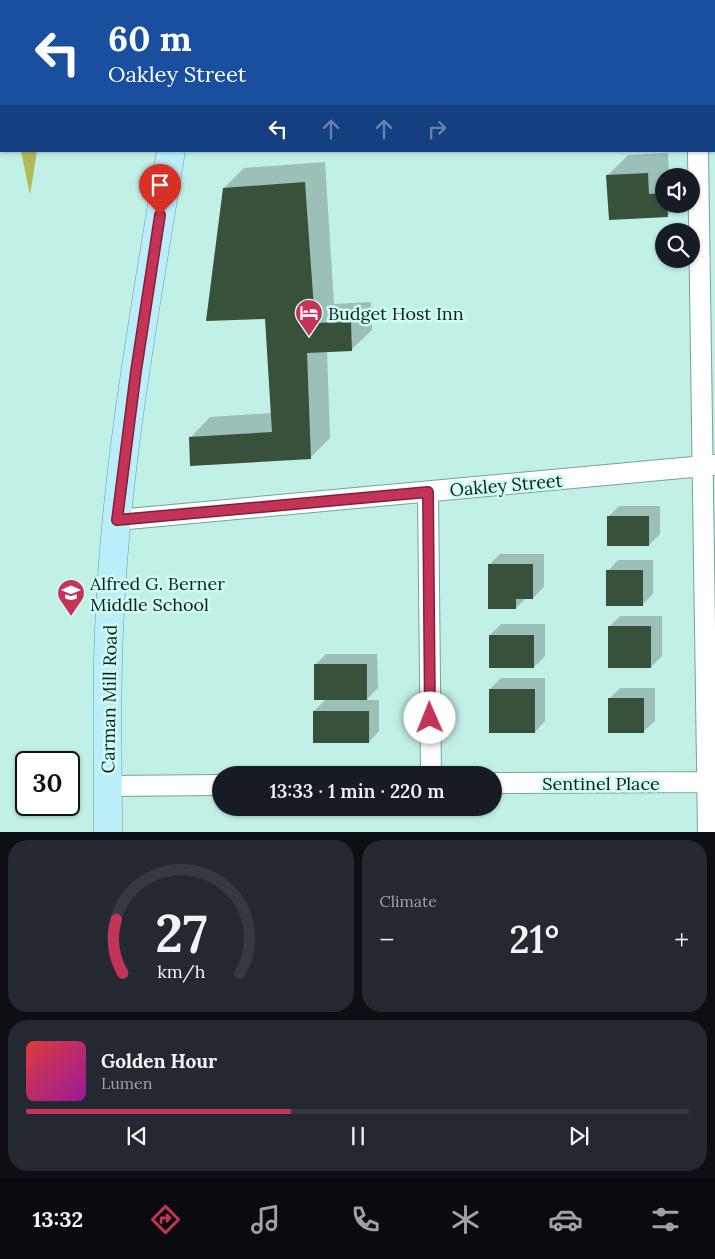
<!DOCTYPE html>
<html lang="en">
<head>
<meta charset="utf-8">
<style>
  body { margin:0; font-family:Lora,serif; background:#242831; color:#f1f3f6; height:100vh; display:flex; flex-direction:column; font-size:19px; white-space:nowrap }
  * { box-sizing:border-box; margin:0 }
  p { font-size:16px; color:#9ea1a6 }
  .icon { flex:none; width:28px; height:28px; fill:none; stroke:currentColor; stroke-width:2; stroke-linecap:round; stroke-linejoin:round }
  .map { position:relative; height:832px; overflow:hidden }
  .drawer { display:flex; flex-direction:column; gap:8px; padding:8px; background:#0d0f14; flex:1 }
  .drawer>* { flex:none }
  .hud { position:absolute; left:0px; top:0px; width:715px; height:152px; box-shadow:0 1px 4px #0004; background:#1a4fa0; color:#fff; overflow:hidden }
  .buttons { position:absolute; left:655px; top:168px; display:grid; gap:10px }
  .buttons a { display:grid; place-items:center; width:45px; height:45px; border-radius:50%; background:#171b24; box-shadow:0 1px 4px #0004; font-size:25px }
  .speed { position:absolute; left:15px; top:751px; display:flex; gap:10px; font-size:25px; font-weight:700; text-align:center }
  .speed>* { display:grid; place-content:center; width:65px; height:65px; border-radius:50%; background:#171b24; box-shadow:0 1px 4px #0004; line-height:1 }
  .speed .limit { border:2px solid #111; border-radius:8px; background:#fff; color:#111 }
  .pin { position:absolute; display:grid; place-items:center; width:42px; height:42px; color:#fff; margin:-51px -21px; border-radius:50% 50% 50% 0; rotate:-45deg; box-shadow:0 0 5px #0007 }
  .pin .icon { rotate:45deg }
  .me { position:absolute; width:55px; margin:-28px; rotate:359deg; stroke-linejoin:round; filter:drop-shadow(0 0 4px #0008) }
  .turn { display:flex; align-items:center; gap:18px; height:105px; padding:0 25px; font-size:22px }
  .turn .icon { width:65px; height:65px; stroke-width:2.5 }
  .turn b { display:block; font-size:35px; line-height:42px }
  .lanes { display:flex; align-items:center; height:48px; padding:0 25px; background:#0003; justify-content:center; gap:25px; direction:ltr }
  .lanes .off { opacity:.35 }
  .big { font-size:38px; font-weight:600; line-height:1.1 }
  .drawer .card { flex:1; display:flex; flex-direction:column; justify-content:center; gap:8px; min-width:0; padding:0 18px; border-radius:20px; background:#242831 }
  .drawer .dial { align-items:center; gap:0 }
  .dial svg { height:130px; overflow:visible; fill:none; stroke:#363941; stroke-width:7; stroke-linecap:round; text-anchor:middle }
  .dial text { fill:#f1f3f6; stroke:none }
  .song { display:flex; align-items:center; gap:15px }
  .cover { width:60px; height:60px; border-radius:8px; background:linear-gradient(135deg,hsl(0 70% 55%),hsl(300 70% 35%)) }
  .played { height:5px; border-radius:2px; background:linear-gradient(90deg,#c33458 40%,#363941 40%) }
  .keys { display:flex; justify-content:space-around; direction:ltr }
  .heat { display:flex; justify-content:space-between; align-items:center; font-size:28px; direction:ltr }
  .drawer .tiles { flex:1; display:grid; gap:8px; grid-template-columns:1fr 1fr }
  .card:last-child { grid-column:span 2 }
  .trip { position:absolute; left:212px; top:766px; width:290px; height:50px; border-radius:25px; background:#171b24; box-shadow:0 1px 4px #0004; font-weight:600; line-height:50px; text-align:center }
  .tabs { display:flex; height:80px; justify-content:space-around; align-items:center; background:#090b0e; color:#9ea1a6 }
  .tabs .icon { width:35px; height:35px }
  .tabs .selected { color:#c33458 }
  .tabs b { font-size:22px; color:#f1f3f6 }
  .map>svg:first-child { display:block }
  .green { fill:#b5bc80 }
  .forest { fill:#b2bb59 }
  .shadow { fill:#0003 }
  .building { fill:#37513a }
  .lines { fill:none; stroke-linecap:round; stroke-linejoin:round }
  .minor-casing { stroke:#76a39a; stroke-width:22 }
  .secondary-casing { stroke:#76a39a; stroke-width:29 }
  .primary-casing { stroke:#629eaa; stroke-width:29 }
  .minor { stroke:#fff; stroke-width:20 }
  .secondary { stroke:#fff; stroke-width:28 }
  .primary { stroke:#bceefa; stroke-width:28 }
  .route-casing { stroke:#7f2239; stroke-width:12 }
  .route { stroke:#c33458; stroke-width:9 }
  .labels { text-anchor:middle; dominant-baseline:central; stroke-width:5; stroke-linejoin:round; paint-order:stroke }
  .poi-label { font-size:18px; fill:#0d1f1c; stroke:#cefdf4; text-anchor:start }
  .street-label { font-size:18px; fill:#0d1f1c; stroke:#cefdf4 }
</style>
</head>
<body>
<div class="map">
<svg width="715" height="832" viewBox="0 0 715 832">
  <rect width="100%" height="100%" fill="#c1f0e6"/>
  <path class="green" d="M 451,0 L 715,0 L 715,34 L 714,1 Z"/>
  <path class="forest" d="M 21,151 L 37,151 L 30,195 Z"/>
  <path class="shadow" d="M 668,153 L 669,175 L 686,174 L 686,176 L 664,176 L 664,204 L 679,204 L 667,216 L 608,175 L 628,155 Z
    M 325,162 L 334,304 L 371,302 L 372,330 L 351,350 L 327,351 L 330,438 L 310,458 L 190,438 L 210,417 L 272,413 L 266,317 L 224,188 L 244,168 Z
    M 619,506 L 660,506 L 660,534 L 649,545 L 608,517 Z
    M 500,554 L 544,554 L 544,587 L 533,598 L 526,598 L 516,608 L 489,565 Z
    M 618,560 L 653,560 L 653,594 L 642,605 L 608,571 Z
    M 620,616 L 662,616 L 662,656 L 651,667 L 609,627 Z
    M 501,624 L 545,624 L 545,656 L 534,667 L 490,635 Z
    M 326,654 L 377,654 L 378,688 L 366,700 L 379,700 L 379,731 L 369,742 L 314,711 L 326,699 L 315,665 Z
    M 501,678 L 545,678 L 545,721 L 535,732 L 490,689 Z
    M 620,688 L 655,688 L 655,721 L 644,731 L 609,699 Z"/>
  <path class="building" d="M 648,173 L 649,194 L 664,193 L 664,204 L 667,204 L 668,217 L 609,220 L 606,175 Z
    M 305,182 L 315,323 L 351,322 L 352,351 L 307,353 L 311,459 L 190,466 L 189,437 L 272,432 L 265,319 L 206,321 L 223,188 Z
    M 607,516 L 649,516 L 649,546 L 607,546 Z
    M 488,564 L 533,564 L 533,599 L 516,599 L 516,609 L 488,609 Z
    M 606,570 L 643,570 L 643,606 L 606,606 Z
    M 608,626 L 651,626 L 651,668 L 608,668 Z
    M 489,635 L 534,635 L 534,668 L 489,668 Z
    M 314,664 L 367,664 L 367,700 L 314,700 Z
    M 489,689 L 535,689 L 535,733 L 489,733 Z
    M 608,698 L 644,698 L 644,733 L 608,733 Z
    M 313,711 L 369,711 L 369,743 L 313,743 Z"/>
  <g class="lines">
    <defs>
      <path id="minor" d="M 698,151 L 708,832
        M 428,492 L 431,775
        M 117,520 L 715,465
        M 494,783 L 708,782
        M 108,786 L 221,785"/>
      <path id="secondary" d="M 714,66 L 715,66"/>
      <path id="primary" d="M 67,0 L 80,1
        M 108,832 C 108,765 106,698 109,631 C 115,470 145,310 171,151"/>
    </defs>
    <use href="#minor" class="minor-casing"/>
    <use href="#secondary" class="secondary-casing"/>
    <use href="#primary" class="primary-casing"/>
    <use href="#minor" class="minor"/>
    <use href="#secondary" class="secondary"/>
    <use href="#primary" class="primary"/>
  </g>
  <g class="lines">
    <defs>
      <path id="route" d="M 160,215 L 136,371 L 117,520 L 428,492 L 430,718"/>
    </defs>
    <use href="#route" class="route-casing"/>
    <use href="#route" class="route"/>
  </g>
  <defs>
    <symbol id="hotel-pin" viewBox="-11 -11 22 30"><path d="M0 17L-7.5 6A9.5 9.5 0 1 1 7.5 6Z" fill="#c33458" stroke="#cefdf4"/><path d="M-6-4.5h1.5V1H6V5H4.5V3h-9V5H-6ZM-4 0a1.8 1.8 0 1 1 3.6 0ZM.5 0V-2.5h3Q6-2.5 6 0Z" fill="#fff"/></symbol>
    <symbol id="school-pin" viewBox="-11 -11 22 30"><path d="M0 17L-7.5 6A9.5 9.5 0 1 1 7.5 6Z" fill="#c33458" stroke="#cefdf4"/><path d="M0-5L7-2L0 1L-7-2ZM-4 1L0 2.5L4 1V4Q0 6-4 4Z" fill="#fff"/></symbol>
  </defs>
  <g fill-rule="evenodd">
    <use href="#hotel-pin" x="293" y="297" width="32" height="43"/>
    <use href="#school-pin" x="55" y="577" width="32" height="43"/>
  </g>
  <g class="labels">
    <g class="poi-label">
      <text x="328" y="313">Budget Host Inn</text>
      <text x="90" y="583">Alfred G. Berner<tspan x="90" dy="21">Middle School</tspan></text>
    </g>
    <g class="street-label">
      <text transform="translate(506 485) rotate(-5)">Oakley Street</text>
      <text transform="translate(109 699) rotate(-89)">Carman Mill Road</text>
      <text x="601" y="783">Sentinel Place</text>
    </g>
  </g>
</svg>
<div class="buttons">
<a><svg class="icon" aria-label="sound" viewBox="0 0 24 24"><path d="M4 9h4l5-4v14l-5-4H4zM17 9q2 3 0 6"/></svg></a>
<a><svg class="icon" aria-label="search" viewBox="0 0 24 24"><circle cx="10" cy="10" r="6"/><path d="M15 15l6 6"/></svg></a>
</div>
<div class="speed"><div class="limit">30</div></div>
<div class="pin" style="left:160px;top:215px;background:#d93025"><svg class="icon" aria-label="arrive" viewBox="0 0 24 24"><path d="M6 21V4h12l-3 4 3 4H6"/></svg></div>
<svg class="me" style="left:430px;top:718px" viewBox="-20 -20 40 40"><circle r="19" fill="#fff"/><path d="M0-13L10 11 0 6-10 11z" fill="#c33458"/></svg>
<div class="trip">13:33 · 1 min · 220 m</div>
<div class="hud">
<div class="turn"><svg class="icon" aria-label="left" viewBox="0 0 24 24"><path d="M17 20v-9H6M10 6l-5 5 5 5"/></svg><div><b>60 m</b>Oakley Street</div></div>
<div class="lanes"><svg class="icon" aria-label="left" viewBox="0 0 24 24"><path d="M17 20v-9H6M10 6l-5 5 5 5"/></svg><svg class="icon off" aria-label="ahead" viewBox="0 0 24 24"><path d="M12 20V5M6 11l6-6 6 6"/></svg><svg class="icon off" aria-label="ahead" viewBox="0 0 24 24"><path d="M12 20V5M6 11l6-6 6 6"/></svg><svg class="icon off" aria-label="right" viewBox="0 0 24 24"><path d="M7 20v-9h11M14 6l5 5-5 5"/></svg></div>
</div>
</div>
<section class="drawer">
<div class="tiles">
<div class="card dial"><svg viewBox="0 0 100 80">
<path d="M14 69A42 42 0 1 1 86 69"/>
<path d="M14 69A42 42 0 0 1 10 36" stroke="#c33458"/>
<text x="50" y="56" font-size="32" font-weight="700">27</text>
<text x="50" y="72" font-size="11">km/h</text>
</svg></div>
<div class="card"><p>Climate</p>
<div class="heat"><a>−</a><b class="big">21°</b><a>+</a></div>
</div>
<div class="card">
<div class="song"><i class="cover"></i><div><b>Golden Hour</b><p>Lumen</p></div></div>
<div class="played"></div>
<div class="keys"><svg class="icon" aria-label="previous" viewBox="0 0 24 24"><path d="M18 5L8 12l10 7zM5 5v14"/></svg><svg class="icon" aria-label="pause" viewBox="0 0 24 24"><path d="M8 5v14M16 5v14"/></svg><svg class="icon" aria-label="next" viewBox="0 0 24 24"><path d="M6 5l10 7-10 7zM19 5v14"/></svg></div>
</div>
</div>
</section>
<nav class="tabs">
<b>13:32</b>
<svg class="icon selected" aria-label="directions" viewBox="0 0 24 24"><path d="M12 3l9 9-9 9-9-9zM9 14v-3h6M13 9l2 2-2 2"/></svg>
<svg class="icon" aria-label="music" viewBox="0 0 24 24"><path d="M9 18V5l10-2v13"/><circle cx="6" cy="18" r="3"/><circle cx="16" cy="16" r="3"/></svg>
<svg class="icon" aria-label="phone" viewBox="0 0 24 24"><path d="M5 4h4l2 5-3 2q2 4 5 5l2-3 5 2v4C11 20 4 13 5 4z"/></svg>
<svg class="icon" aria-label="climate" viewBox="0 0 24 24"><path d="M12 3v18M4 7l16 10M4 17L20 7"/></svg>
<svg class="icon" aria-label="car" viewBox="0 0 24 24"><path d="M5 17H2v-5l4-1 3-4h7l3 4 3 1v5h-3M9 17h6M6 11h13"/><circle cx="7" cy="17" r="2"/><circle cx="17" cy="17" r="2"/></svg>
<svg class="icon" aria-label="filters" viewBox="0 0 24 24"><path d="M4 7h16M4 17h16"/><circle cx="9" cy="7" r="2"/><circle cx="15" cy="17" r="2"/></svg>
</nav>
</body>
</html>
